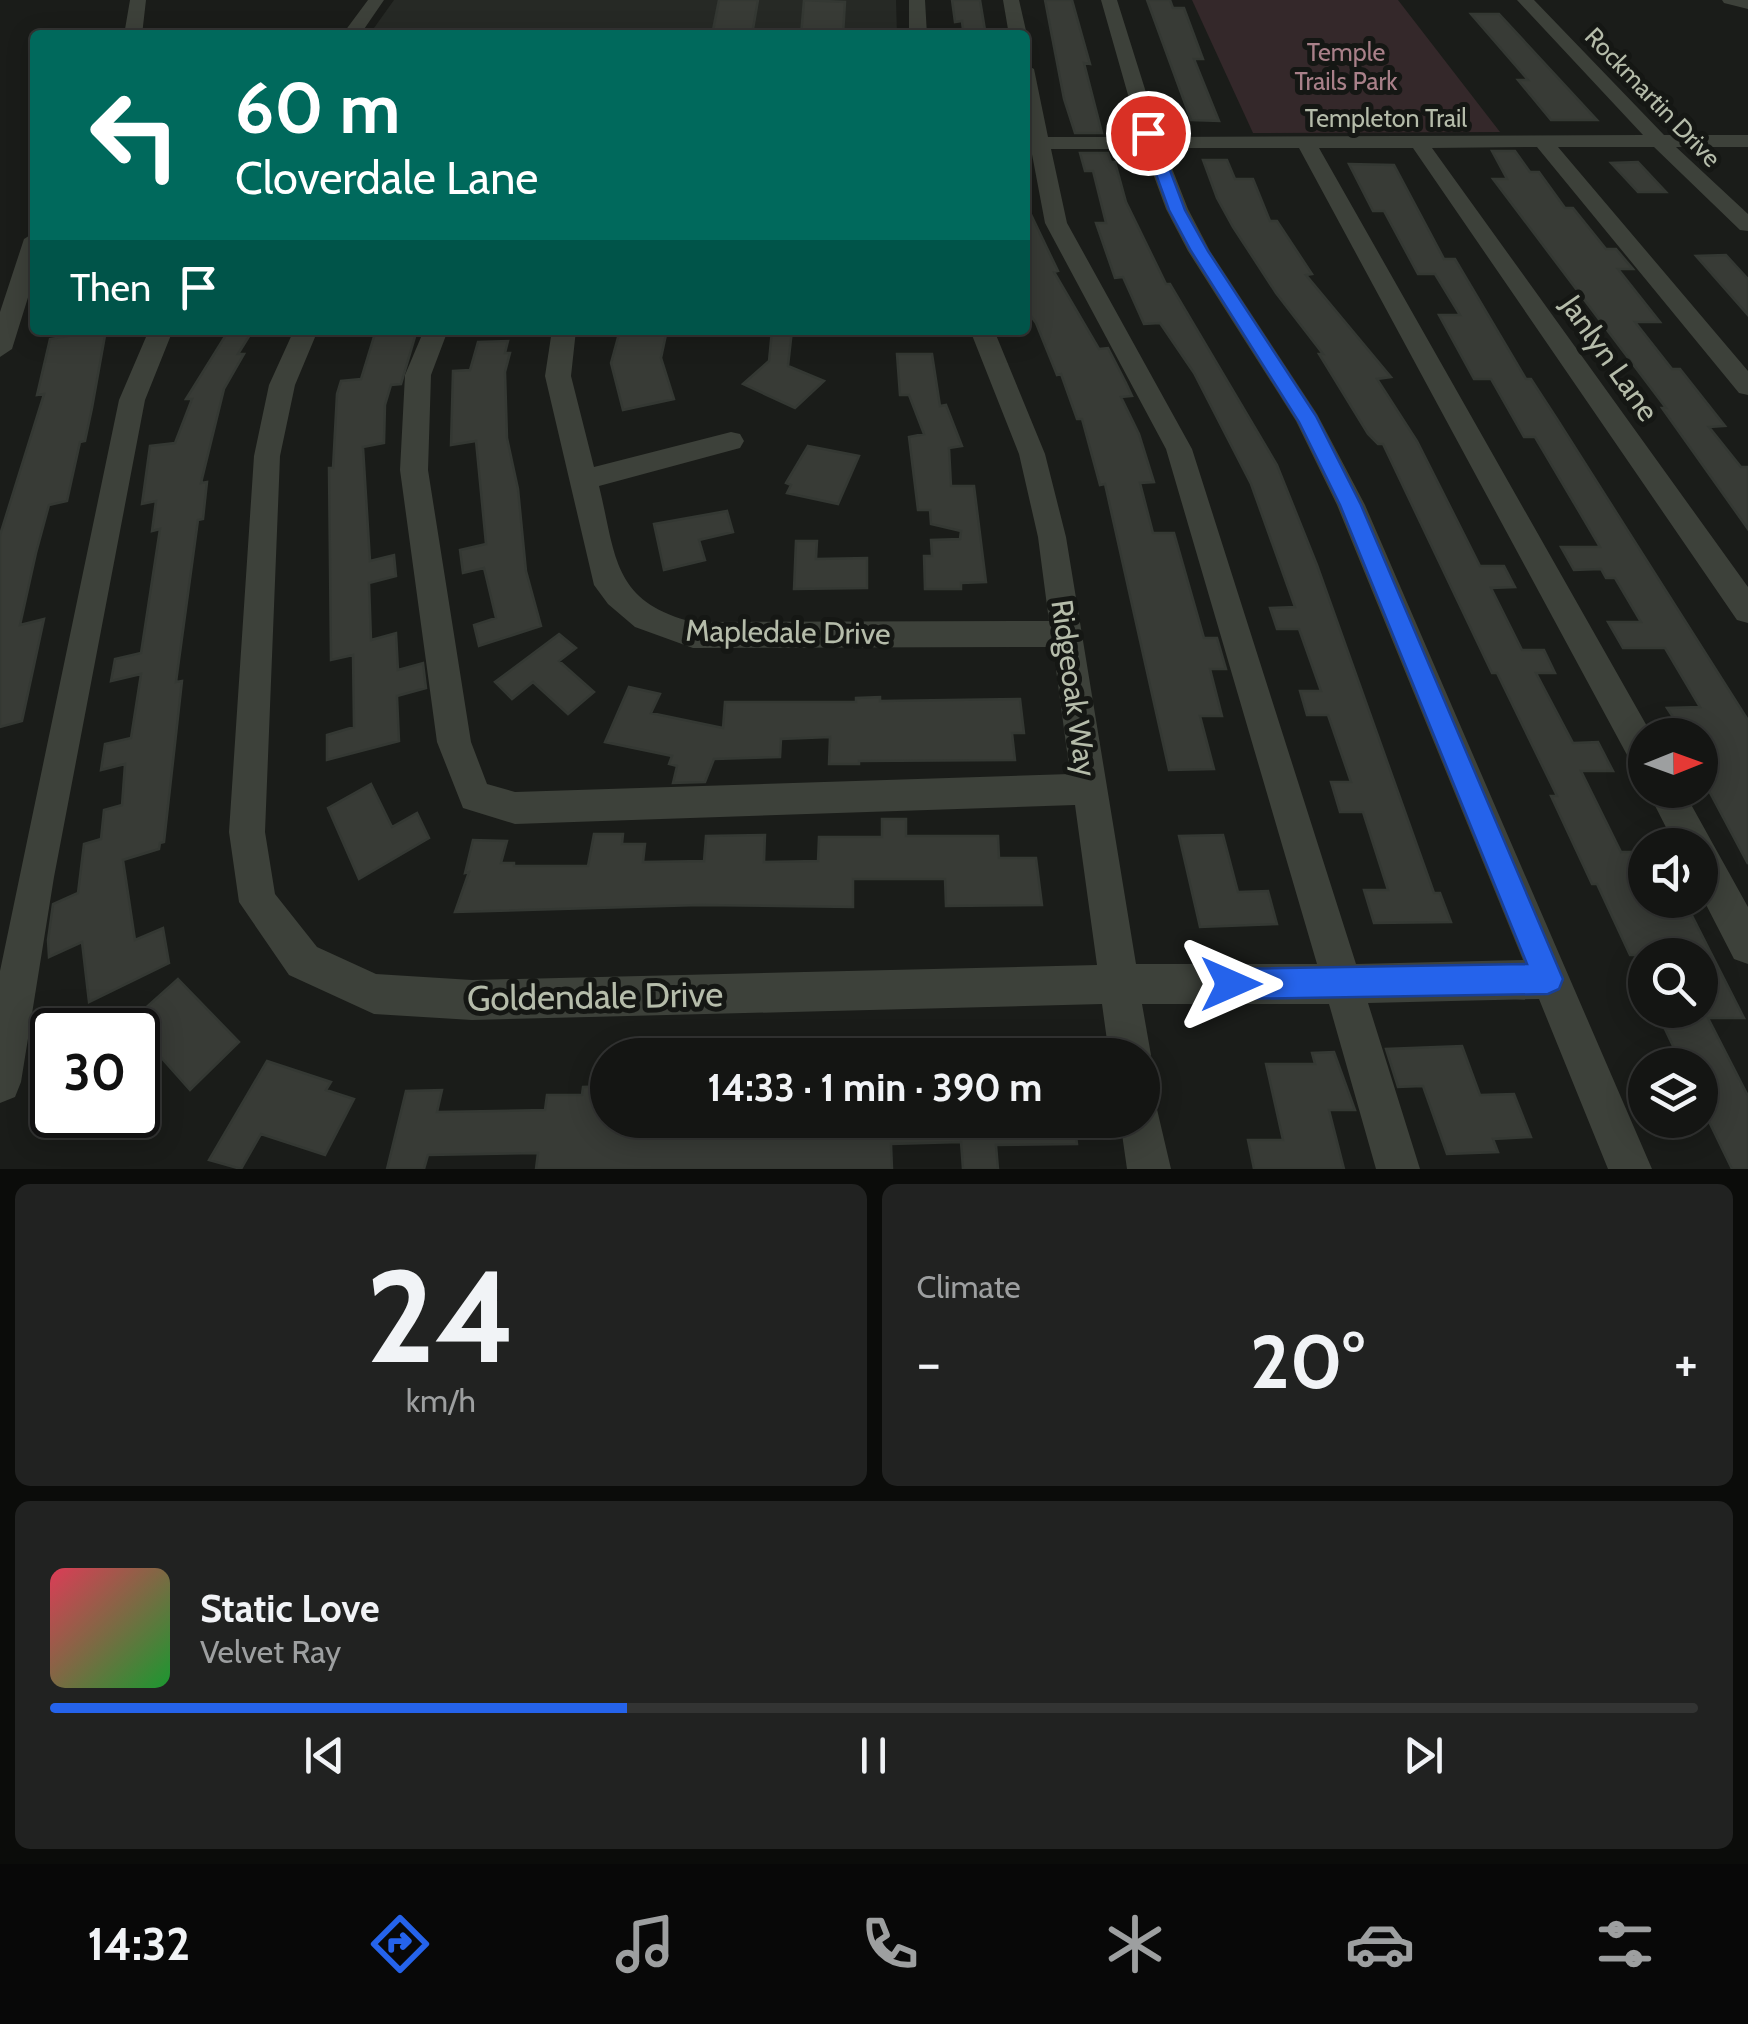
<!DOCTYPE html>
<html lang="en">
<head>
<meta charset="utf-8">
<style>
  body { margin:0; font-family:Cabin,sans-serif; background:#212221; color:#f1f3f6; height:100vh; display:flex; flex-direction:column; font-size:38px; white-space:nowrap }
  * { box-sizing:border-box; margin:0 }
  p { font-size:32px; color:#9d9fa0 }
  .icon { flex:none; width:55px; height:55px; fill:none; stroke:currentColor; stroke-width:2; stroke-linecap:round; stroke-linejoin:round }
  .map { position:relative; height:1169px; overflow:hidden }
  .sheet { display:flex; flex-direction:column; gap:15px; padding:15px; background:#0b0c0a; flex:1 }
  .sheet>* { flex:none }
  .banner { position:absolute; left:30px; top:30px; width:1000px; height:305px; border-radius:10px; box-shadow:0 5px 25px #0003,0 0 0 2px #333433; background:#00695c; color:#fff; overflow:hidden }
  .needle { width:65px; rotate:89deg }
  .buttons { position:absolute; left:1628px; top:718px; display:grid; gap:20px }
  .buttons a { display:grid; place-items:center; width:90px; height:90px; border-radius:50%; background:#141513; box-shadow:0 5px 25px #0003,0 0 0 2px #333433; font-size:50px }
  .speed { position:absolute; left:30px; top:1008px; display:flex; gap:20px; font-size:50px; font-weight:700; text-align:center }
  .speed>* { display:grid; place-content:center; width:130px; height:130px; border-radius:50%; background:#141513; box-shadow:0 5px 25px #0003,0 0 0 2px #333433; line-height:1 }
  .speed .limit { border:5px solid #111; border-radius:15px; background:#fff; color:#111 }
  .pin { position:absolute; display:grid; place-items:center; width:85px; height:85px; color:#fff; margin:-42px; border:5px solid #fff; border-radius:50%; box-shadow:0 2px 10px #0007 }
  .me { position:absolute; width:110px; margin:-55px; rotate:90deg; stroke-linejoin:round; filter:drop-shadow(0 0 8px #0008) }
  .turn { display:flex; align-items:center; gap:35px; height:210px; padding:0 40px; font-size:45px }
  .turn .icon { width:130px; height:130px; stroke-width:2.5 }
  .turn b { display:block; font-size:70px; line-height:85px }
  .then { display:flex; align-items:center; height:95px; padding:0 40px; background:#0003; gap:20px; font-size:38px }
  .big { font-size:75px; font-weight:700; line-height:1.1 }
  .sheet .widget { flex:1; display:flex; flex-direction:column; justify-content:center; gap:15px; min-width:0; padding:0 35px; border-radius:15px; background:#212221 }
  .sheet .dial { align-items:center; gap:0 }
  .dial b { font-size:130px; line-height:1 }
  .song { display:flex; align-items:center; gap:30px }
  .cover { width:120px; height:120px; border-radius:15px; background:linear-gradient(135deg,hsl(350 70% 55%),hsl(130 70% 35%)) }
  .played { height:10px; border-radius:5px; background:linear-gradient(90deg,#2563eb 35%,#333433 35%) }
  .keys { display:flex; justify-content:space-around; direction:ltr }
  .heat { display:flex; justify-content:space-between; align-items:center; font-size:55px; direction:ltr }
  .sheet .tiles { flex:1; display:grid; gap:15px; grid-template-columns:1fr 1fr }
  .widget:last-child { grid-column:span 2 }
  .trip { position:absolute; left:590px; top:1038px; width:570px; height:100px; border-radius:50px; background:#141513; box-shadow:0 5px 25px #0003,0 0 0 2px #333433; font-weight:700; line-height:100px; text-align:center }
  .menu { display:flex; height:160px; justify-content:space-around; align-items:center; background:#080808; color:#9d9fa0 }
  .menu .icon { width:70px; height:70px }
  .menu .on { color:#2563eb }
  .menu b { font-size:45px; color:#f1f3f6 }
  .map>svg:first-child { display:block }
  .built { fill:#262925 }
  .green { fill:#34282a }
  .building { fill:#383b36; stroke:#343833; stroke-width:2.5 }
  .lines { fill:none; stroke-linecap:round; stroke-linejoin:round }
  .minor { fill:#3d413a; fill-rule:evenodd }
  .route { fill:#2563eb; stroke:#184099; stroke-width:2.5 }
  .labels { text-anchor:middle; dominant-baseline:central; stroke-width:10; stroke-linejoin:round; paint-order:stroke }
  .far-park-label { font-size:25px; fill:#a98089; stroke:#151714 }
  .far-street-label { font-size:25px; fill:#b5bcaa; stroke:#151714 }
  .street-label { font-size:30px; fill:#b5bcaa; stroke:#151714 }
  .near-street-label { font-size:35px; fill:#b5bcaa; stroke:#151714 }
</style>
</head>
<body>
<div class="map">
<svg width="1748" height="1169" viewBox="0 0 1748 1169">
  <rect width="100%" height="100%" fill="#1a1c19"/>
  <path class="built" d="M 394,0 L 896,0 L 897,35 L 369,35 Z"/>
  <path class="green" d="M 1192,0 L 1398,0 L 1500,132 L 1253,133 Z"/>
  <path class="building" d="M 719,0 L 758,0 L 752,35 L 712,35 Z
    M 804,0 L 845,2 L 843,35 L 801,35 Z
    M 952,0 L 980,0 L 985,30 L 963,30 L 962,21 L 955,22 Z
    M 1045,0 L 1072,0 L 1090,64 L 1084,63 L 1102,133 L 1075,133 L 1064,99 Z
    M 1147,0 L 1170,0 L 1173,8 L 1184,8 L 1203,59 L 1194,59 L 1219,121 L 1191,120 Z
    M 1471,14 L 1499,14 L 1597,120 L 1551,120 L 1518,80 L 1528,80 Z
    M 1492,151 L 1515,151 L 1530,172 L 1539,172 L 1565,208 L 1573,208 L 1606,249 L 1616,249 L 1633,269 L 1618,269 L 1660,322 L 1635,322 L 1672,369 L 1680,369 L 1725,426 L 1709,427 L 1741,467 L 1748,467 L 1748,529 L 1662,408 L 1666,408 L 1493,179 L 1507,179 Z
    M 1080,153 L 1108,153 L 1111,162 L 1115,162 L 1126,202 L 1166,284 L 1170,284 L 1277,465 L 1317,565 L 1434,893 L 1440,893 L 1451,922 L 1374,923 L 1364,890 L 1388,890 L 1363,812 L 1340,812 L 1331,782 L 1351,782 L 1328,715 L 1307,715 L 1300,691 L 1321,691 L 1299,629 L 1277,629 L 1270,608 L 1295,607 L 1251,484 L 1194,373 L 1160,323 L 1144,324 L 1123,277 L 1115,278 L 1096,223 L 1106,223 L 1093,171 L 1085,171 Z
    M 1203,160 L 1227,160 L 1235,179 L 1253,179 L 1270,221 L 1277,221 L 1312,274 L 1306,275 L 1391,377 L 1377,379 L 1417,441 L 1480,566 L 1504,566 L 1515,587 L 1491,588 L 1522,650 L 1544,650 L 1555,673 L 1536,673 L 1573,743 L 1598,742 L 1613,771 L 1581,771 L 1621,852 L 1645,852 L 1645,900 L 1684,900 L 1744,1018 L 1708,1018 L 1748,1096 L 1748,1169 L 1732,1169 L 1700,1103 L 1700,1065 L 1682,1065 L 1656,1010 L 1700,1010 L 1700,955 L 1630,955 L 1597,884 L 1592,884 L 1551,796 L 1557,796 L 1497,673 L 1492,673 L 1383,444 L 1378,444 L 1368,434 L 1319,354 L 1323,354 L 1276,293 L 1233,227 L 1217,198 Z
    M 1638,162 L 1666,192 L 1638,192 L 1611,163 Z
    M 1349,164 L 1394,165 L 1444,259 L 1455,259 L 1526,379 L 1531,379 L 1557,419 L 1748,720 L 1748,864 L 1700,774 L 1700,731 L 1682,731 L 1667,708 L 1700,707 L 1665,648 L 1623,648 L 1608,622 L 1641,622 L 1615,578 L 1606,578 L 1601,569 L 1574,570 L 1561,547 L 1600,547 L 1535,437 L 1524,437 L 1491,379 L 1474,379 L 1439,315 L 1460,315 L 1435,274 L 1418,274 L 1384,211 L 1373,211 Z
    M 1025,202 L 1058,271 L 1054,272 L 1099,349 L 1108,348 L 1126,383 L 1132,396 L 1121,397 L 1139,434 L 1154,482 L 1140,483 L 1153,533 L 1174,533 L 1204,638 L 1217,638 L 1226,669 L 1210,669 L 1222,716 L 1200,716 L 1214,769 L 1169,770 L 1105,484 L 1100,485 L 1082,419 L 1077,419 L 1061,374 L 1057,375 L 1036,323 L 1025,308 Z
    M 1726,255 L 1748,279 L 1748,315 L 1696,256 Z
    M 80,330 L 106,330 L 92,408 L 85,441 L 80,442 L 67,501 L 49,505 L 36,553 L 20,625 L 44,619 L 22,721 L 0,727 L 0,535 L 44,394 L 37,395 L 50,339 L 80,334 Z
    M 229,330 L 253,330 L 238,354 L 244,354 L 224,389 L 201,483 L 207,482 L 203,519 L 198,520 L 176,682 L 182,681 L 164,842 L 160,843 L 159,849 L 123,860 L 135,940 L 163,928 L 169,963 L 89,1002 L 82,942 L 49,957 L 48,940 L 53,904 L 78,893 L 84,844 L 101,839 L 104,810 L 122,805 L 125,764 L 101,770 L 105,744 L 131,738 L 141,674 L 111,681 L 115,659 L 141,653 L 160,529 L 152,531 L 156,501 L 142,504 L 150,446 L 175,443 L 192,399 L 186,399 Z
    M 376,330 L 417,330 L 401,384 L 391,385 L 385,405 L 384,443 L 363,447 L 370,561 L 394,555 L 396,576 L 369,583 L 371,640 L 396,633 L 398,670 L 423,663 L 426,688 L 397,696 L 399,741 L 327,760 L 327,735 L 354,727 L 353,655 L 331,660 L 329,468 L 333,468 L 337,394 L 341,381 L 361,379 Z
    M 620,330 L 667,330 L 661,358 L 674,399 L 623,410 L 611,363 Z
    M 772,330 L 792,330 L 788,366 L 824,381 L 795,408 L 743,384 L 769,361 Z
    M 508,341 L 505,353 L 510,353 L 505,372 L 507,438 L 518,489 L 526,571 L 541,626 L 479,646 L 474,625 L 496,618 L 484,568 L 463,573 L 460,550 L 486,544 L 476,441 L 451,445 L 453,371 L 470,370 L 478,342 Z
    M 897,354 L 932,354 L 940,406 L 946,405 L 962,446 L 949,448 L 951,486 L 974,486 L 986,582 L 961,583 L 961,589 L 925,589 L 924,556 L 932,556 L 931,540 L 960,539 L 961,531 L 931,524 L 930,510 L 918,510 L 909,437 L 924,434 L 909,395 L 900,395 Z
    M 808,446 L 859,456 L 838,504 L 787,493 L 791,485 L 786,483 Z
    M 727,511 L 733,532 L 699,540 L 705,560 L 664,570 L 654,524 Z
    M 796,541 L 817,541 L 816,559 L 867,558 L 867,588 L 794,589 Z
    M 559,634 L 576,648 L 559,661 L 594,692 L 568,714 L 533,682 L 512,699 L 495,682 Z
    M 629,687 L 660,694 L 651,713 L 723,728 L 725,702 L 856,702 L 856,698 L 880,697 L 880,701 L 1020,699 L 1024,733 L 1012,733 L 1015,760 L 859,761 L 859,764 L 829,764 L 830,737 L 781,739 L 780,757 L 714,759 L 705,782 L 673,783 L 677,766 L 669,764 L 672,756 L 605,742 Z
    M 371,784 L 392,827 L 417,813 L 429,838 L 359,879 L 328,808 Z
    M 882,819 L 906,819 L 906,836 L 998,836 L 999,858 L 1036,858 L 1042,905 L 946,906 L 945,879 L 853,879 L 853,907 L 700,905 L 455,912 L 469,872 L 465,873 L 473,840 L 507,841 L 501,863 L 514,863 L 514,866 L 588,866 L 594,834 L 623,834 L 622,844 L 645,844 L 643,862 L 704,861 L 706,836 L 765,835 L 764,862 L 818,861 L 819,837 L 882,837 Z
    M 1223,835 L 1238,892 L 1268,891 L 1277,924 L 1200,927 L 1179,836 Z
    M 178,979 L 239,1042 L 190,1090 L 150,1045 L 138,1057 L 138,1030 L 121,1030 Z
    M 1462,1046 L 1480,1095 L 1514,1094 L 1531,1137 L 1493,1139 L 1498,1152 L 1447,1154 L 1423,1086 L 1398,1087 L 1386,1049 Z
    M 1334,1052 L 1355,1110 L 1329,1110 L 1344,1169 L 1254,1169 L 1248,1140 L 1283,1140 L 1266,1064 L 1315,1064 L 1312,1053 Z
    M 267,1061 L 331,1082 L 326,1090 L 354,1099 L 325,1155 L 261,1134 L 241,1169 L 209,1160 Z
    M 608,1086 L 608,1120 L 816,1124 L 816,1120 L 1074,1120 L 1077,1144 L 996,1145 L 998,1169 L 963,1169 L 961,1142 L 891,1144 L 892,1169 L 536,1169 L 538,1153 L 428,1155 L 424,1169 L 387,1169 L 406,1091 L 442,1090 L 437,1112 L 545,1110 L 547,1095 L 582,1095 L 583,1087 Z"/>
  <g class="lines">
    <path class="minor" d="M 130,0 L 146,0 L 142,35 L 124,35 Z
      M 368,0 L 384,0 L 360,35 L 342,35 Z
      M 909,0 L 925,0 L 927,35 L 909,35 Z
      M 1003,0 L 1019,0 L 1027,35 L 1025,37 L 1009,35 Z
      M 1101,0 L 1117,0 L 1160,137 L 1643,135 L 1517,0 L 1534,0 L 1664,135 L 1748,135 L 1748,147 L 1676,147 L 1748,214 L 1748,231 L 1740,230 L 1654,147 L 1558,147 L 1748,371 L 1748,395 L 1739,393 L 1537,147 L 1432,148 L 1748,587 L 1748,623 L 1737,620 L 1413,148 L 1319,148 L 1652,735 L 1645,735 L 1645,770 L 1633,766 L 1299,148 L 1164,148 L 1188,209 L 1210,251 L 1317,414 L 1365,505 L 1652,1169 L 1608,1169 L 1539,999 L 1368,1003 L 1420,1169 L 1376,1169 L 1329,1004 L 1142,1004 L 1151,1055 L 1142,1070 L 1142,1055 L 1109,1055 L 1102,1004 L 472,1020 L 374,1014 L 289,975 L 239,902 L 229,832 L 254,456 L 269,385 L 294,330 L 318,330 L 295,385 L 280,456 L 265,832 L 275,894 L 317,947 L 376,974 L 472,980 L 1097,965 L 1075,805 L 515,824 L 463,808 L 437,742 L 400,470 L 405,375 L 424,330 L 448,330 L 431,375 L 428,470 L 471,742 L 487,784 L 515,792 L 1070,774 L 1053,647 L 693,648 L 635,627 L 608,604 L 594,585 L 545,376 L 552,330 L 576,330 L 571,376 L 594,467 L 731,432 L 740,434 L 744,441 L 740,448 L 599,486 C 616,555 612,602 693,622 L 1049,621 L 1038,537 L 1019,454 L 970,330 L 994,330 L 1045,454 L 1066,537 L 1136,964 L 1317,964 L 1166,449 L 1045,223 L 1031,149 L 1025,149 L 1025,137 L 1029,137 L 1025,64 L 1034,69 L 1048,137 L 1140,137 ZM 1051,149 L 1144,149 L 1166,209 L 1188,251 L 1296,421 L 1337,505 L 1523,960 L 1356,964 L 1192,449 L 1067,223 Z
      M 1722,0 L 1748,0 L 1748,9 L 1724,3 Z
      M 35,232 L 35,275 L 12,349 L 0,357 L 0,312 L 24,239 Z
      M 149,330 L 173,330 L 145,400 L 54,877 L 21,1082 L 15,1097 L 0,1103 L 0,971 L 119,400 Z
      M 1647,790 L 1683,790 L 1748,907 L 1748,964 L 1734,959 L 1700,893 L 1700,845 L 1675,845 Z
      M 1142,1099 L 1156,1105 L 1171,1169 L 1127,1169 L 1120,1120 L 1142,1120 Z"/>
  </g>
  <path class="route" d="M 1148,128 L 1156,133 L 1185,210 L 1208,251 L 1316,416 L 1361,505 L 1563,979 L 1559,989 L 1548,994 L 1231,999 L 1220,995 L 1216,984 L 1220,973 L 1231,969 L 1527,964 L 1340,505 L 1299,422 L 1191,251 L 1169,210 L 1141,133 Z"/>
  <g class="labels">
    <g class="far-park-label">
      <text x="1346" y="52">Temple<tspan x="1346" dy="29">Trails Park</tspan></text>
    </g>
    <g class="far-street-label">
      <text transform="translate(1653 97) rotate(46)">Rockmartin Drive</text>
      <text x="1386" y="118">Templeton Trail</text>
    </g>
    <g class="street-label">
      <text transform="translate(1610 358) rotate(55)">Janlyn Lane</text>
      <text transform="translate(788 632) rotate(1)">Mapledale Drive</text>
      <text transform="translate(1074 688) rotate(82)">Ridgeoak Way</text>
    </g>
    <g class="near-street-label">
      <text transform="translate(595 996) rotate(-1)">Goldendale Drive</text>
    </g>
  </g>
</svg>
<div class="buttons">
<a><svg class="needle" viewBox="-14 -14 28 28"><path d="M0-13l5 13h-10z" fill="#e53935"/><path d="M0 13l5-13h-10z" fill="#9d9fa0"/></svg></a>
<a><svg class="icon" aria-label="sound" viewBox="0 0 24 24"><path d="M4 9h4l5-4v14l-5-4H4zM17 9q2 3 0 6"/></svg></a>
<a><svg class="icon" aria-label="search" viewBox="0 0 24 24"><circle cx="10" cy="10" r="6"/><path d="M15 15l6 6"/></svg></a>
<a><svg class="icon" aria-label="layers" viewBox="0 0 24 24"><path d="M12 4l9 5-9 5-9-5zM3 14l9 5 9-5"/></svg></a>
</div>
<div class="speed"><div class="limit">30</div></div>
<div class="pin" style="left:1148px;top:133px;background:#d93025"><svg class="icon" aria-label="arrive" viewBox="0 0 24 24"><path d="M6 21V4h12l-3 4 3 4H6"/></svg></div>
<svg class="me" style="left:1231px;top:984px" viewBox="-20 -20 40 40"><path d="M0-17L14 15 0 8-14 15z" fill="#2563eb" stroke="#fff" stroke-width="4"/></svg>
<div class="trip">14:33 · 1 min · 390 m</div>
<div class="banner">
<div class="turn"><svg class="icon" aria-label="left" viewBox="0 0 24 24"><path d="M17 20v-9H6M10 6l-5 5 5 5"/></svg><div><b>60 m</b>Cloverdale Lane</div></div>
<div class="then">Then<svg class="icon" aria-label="arrive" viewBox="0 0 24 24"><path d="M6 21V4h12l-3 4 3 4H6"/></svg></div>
</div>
</div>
<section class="sheet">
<div class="tiles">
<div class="widget dial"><b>24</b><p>km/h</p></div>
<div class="widget"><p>Climate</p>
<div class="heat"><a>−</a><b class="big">20°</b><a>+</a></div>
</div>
<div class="widget">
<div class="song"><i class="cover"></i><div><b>Static Love</b><p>Velvet Ray</p></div></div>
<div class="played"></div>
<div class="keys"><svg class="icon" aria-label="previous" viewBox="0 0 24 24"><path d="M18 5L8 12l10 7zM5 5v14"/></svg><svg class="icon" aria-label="pause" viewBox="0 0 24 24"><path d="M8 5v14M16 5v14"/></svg><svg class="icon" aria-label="next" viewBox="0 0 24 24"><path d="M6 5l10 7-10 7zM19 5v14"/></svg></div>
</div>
</div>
</section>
<nav class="menu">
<b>14:32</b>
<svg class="icon on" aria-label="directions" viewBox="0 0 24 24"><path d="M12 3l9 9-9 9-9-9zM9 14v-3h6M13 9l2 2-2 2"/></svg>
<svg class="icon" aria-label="music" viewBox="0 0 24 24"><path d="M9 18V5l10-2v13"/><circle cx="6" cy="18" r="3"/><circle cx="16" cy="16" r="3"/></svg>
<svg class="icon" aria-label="phone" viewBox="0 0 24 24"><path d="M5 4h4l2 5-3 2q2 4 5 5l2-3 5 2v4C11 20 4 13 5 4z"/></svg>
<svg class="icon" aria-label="climate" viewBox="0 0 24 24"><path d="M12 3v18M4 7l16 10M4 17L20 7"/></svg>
<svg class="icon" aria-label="car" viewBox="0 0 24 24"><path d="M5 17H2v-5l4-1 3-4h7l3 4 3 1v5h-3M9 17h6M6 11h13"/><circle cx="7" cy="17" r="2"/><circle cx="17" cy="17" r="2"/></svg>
<svg class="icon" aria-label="filters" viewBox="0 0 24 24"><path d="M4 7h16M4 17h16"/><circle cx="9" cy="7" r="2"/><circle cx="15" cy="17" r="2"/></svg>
</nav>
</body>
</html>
